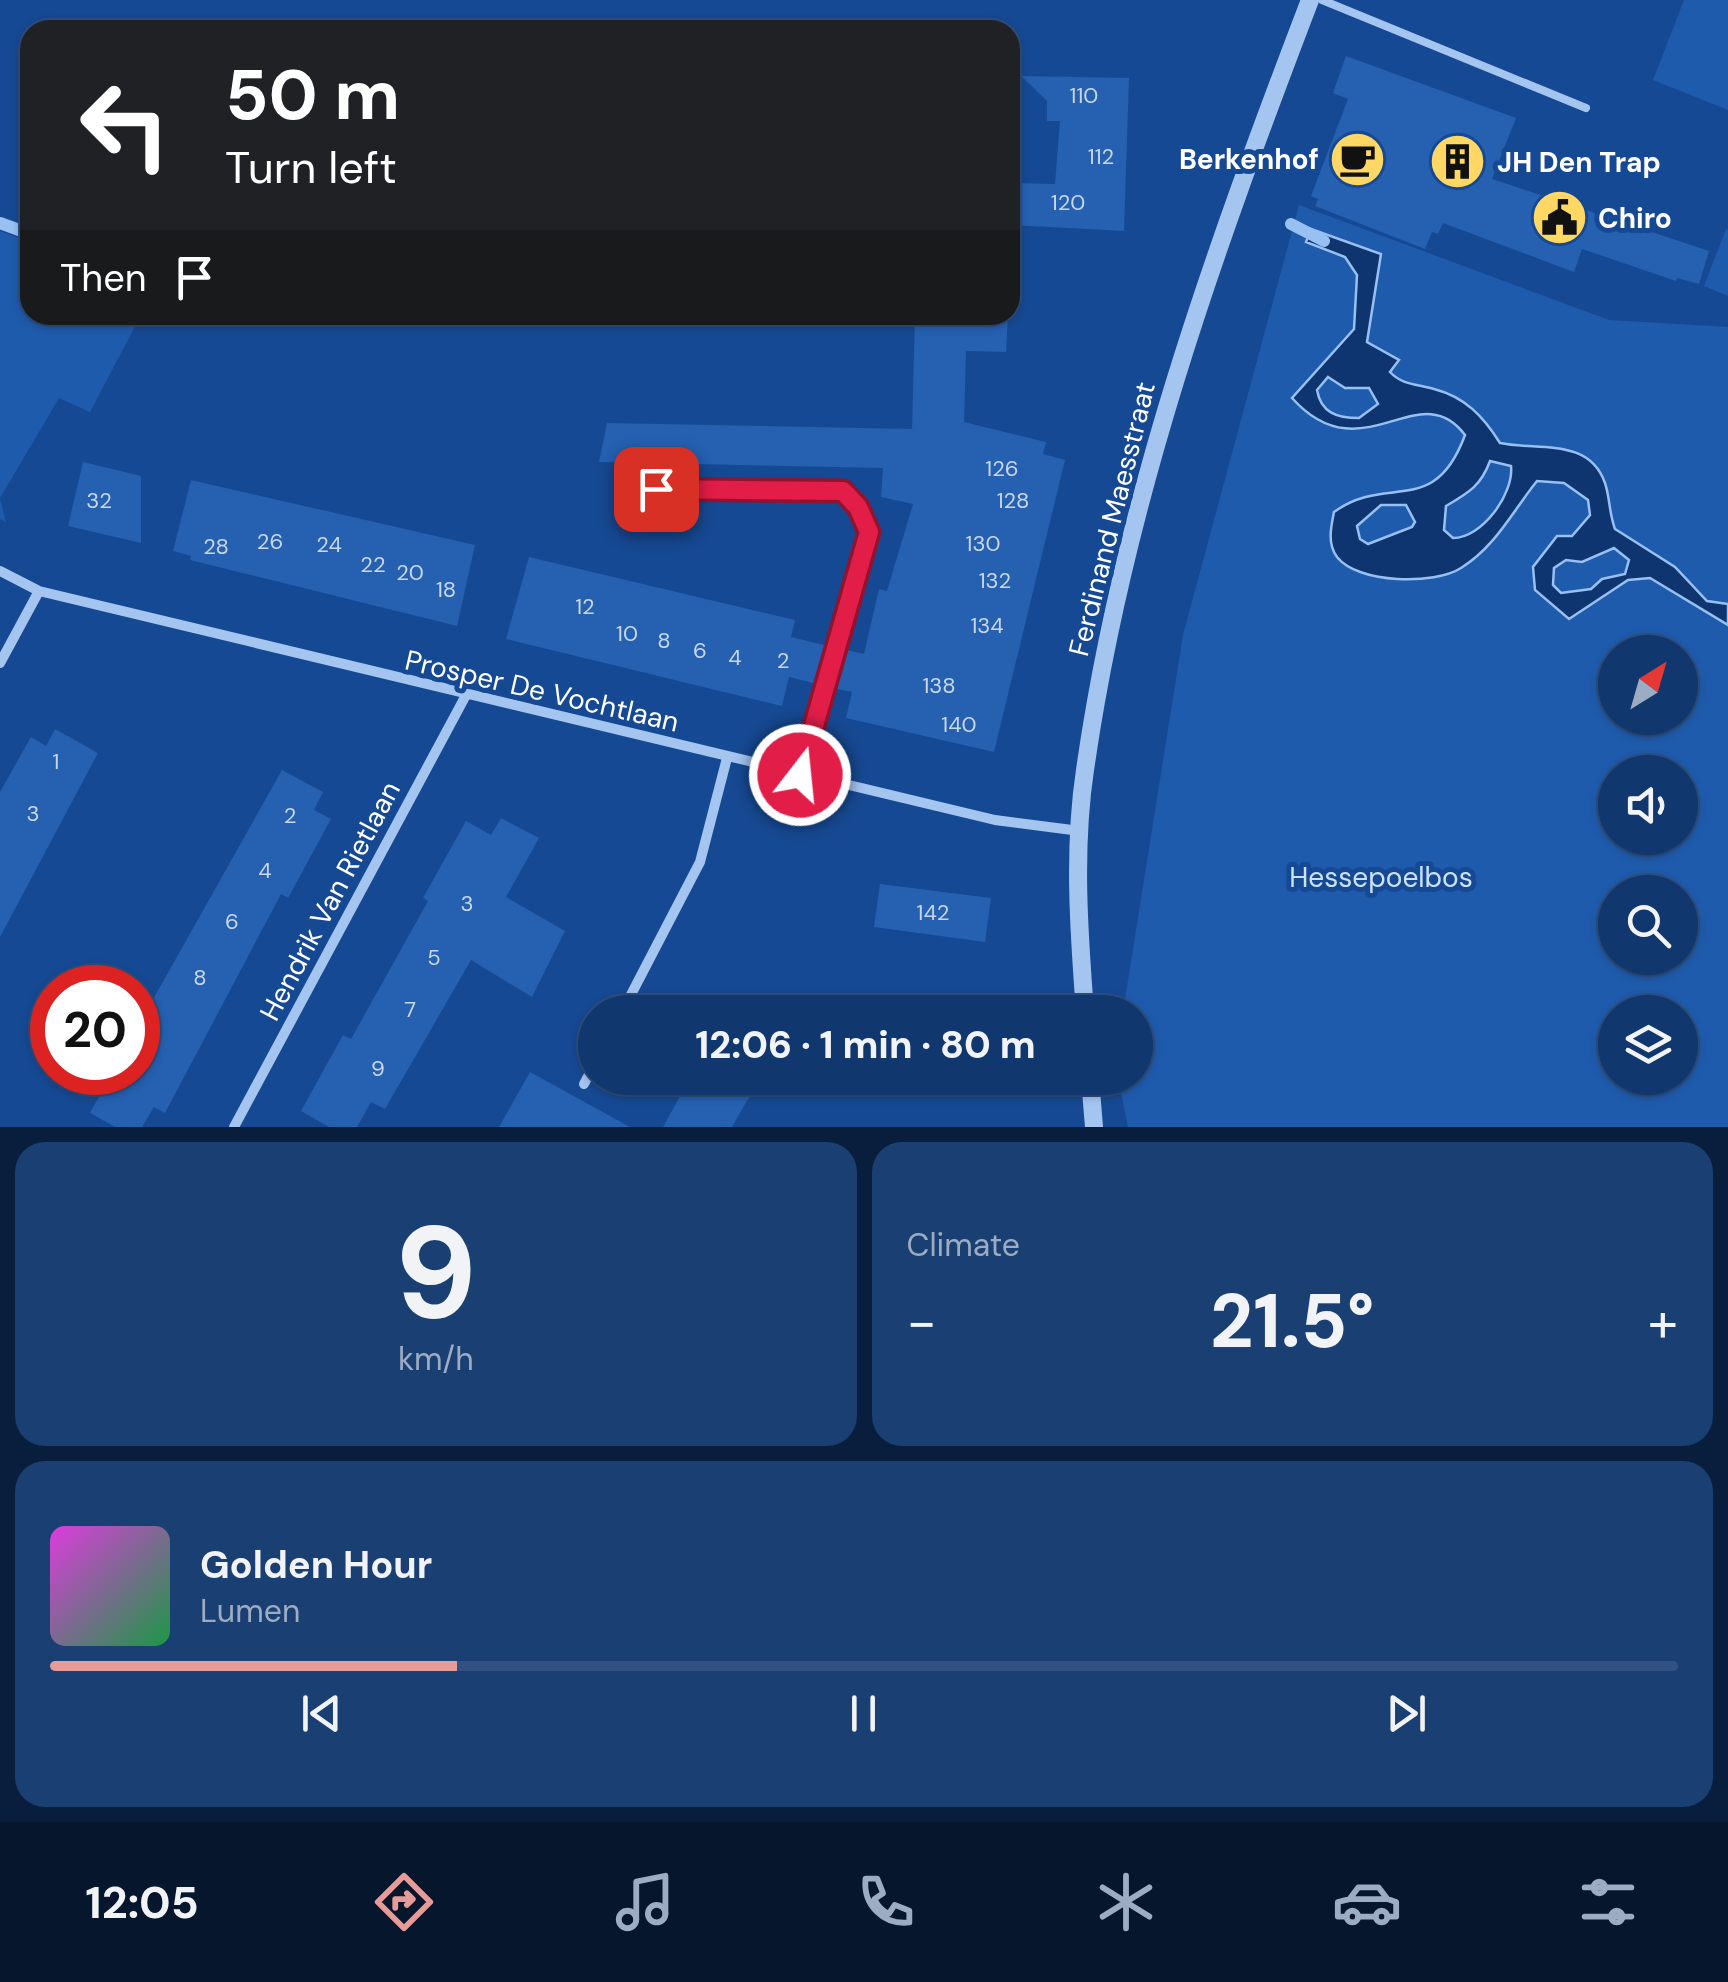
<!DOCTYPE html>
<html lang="en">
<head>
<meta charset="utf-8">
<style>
  body { margin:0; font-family:"DM Sans",sans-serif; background:#193f73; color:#f1f3f6; height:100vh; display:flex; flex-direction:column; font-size:38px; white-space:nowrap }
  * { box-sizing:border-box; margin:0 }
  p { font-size:32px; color:#9cacc2 }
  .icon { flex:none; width:55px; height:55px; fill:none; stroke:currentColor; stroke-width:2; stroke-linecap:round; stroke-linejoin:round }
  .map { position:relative; height:1127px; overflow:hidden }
  .drawer { display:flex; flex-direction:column; gap:15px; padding:15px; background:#091e3c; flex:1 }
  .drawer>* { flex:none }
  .guide { position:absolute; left:20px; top:20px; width:1000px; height:305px; border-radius:30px; box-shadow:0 2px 8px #0004,0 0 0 2px #305181; background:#202124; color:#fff; overflow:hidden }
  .needle { width:65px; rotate:37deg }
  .fabs { position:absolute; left:1598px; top:635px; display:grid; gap:20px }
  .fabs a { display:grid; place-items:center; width:100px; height:100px; border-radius:50%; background:#10376e; box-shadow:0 2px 8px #0004,0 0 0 2px #305181; font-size:50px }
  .speed { position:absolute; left:30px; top:965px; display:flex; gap:20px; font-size:50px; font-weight:700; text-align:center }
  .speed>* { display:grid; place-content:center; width:130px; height:130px; border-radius:50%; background:#10376e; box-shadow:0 2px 8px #0004,0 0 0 2px #305181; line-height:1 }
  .speed .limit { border:15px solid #d22; background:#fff; color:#111 }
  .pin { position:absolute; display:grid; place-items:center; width:85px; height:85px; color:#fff; margin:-42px; border-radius:20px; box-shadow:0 5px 15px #0006 }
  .me { position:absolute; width:110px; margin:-55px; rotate:16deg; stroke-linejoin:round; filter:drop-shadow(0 0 8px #0008) }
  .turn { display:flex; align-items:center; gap:35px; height:210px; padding:0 40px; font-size:45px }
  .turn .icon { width:130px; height:130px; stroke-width:2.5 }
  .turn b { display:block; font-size:70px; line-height:85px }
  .then { display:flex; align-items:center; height:95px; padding:0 40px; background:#0003; gap:20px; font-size:38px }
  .big { font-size:75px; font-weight:800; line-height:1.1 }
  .drawer .tile { flex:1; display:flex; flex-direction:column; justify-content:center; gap:15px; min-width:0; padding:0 35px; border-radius:30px; background:#193f73 }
  .drawer .dial { align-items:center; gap:0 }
  .dial b { font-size:130px; line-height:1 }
  .song { display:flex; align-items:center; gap:30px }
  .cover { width:120px; height:120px; border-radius:15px; background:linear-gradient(135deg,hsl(300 70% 55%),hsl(140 70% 35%)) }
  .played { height:10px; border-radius:5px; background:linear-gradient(90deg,#e69b98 25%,#305181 25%) }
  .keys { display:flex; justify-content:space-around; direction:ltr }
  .heat { display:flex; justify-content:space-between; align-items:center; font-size:55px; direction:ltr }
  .drawer .tiles { flex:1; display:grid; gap:15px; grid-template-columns:1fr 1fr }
  .tile:last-child { grid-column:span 2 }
  .trip { position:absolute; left:578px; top:995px; width:575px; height:100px; border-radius:50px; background:#10376e; box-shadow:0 2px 8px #0004,0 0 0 2px #305181; font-weight:800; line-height:100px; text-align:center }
  .dock { display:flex; height:160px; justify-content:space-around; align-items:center; background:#06162c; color:#9cacc2 }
  .dock .icon { width:70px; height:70px }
  .dock .selected { color:#e69b98 }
  .dock b { font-size:45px; color:#f1f3f6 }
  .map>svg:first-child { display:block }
  .green { fill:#1f5bac; fill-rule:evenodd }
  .water { fill:#0e3570; stroke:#98c0f3; stroke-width:2.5; fill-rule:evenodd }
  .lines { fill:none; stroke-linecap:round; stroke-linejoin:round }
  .stream { stroke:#98c0f3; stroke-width:12 }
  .building { fill:#2560b1 }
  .service { stroke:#a5c5f1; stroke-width:8 }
  .minor { stroke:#a5c5f1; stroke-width:10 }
  .tertiary { stroke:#a5c5f1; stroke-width:18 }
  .route-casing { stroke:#92132f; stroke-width:25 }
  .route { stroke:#e11d48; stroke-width:18 }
  .labels { text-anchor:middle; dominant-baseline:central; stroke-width:10; stroke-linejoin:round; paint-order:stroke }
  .number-label { font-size:22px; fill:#c8d7ec }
  .poi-label { font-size:28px; font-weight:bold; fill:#fff; stroke:#164993; text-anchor:start }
  .street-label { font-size:28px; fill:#fff; stroke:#164993 }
  .park-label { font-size:28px; fill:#cce1fc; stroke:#164993 }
</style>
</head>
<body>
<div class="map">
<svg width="1728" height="1127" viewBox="0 0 1728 1127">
  <rect width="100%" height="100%" fill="#164993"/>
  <path class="green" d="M 1684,0 L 1728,0 L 1728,110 L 1653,80 Z
    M 1299,205 L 1609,320 L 1728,327 L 1728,1127 L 1128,1127 L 1118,1078 L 1135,1078 L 1135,1012 L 1123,1012 L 1183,635 ZM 1615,652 L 1680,652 L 1680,718 L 1615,718 ZM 1615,772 L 1680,772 L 1680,838 L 1615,838 ZM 1615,892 L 1680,892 L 1680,958 L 1615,958 ZM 1615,1012 L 1680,1012 L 1680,1078 L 1615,1078 Z
    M 1726,229 L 1728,230 L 1728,296 L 1704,286 Z
    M 0,231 L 30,242 L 30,315 L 141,315 L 90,412 L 59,398 L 0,498 L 6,522 L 0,519 Z"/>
  <path class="water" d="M 1311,229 L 1381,254 L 1367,342 L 1399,360 L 1390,372 C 1402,385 1417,384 1434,389 C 1465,397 1483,416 1500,443 C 1538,451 1589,437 1605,483 C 1610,498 1609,513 1615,529 L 1675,567 L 1707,601 L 1728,604 L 1728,625 L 1650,578 L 1628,580 L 1569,619 L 1535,590 L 1533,567 L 1557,536 L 1572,536 L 1590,515 L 1588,500 L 1564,483 L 1537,481 C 1512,512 1496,546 1461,568 C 1435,585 1358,584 1337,557 C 1327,543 1331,527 1334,512 C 1388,473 1434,519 1465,435 C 1419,373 1362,476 1292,398 L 1354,329 L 1357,275 L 1345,257 L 1306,242 ZM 1328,377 L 1345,388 L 1369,388 L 1378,404 L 1359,418 C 1337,418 1321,413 1317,390 ZM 1490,461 L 1511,466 C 1514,494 1482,538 1453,538 L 1444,530 L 1446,506 C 1468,493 1481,486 1490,461 ZM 1381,505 L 1406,505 L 1415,522 L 1412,527 L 1368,544 L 1360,539 L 1357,526 ZM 1614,548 L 1629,560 L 1625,574 L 1602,579 L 1591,589 L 1561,593 L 1553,585 L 1554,568 L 1566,560 L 1582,562 Z"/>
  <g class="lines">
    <path class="stream" d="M 0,223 L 30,234
      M 1291,224 L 1324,241"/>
  </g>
  <path class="building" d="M 1346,56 L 1516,118 L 1492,179 L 1709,251 L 1699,284 L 1677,278 L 1676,281 L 1582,249 L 1574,272 L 1443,223 L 1438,234 L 1432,232 L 1425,249 L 1315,206 L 1318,199 L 1311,196 L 1348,99 L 1333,93 Z
    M 1021,76 L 1129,78 L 1124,231 L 1010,225 L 1011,183 L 1055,184 L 1060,121 L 1047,121 L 1047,101 Z
    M 915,315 L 1008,315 L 1006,352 L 966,351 L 964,422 L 1046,442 L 1043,454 L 1065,460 L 994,752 L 846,718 L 852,692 L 832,688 L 843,649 L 864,654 L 879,589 L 887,591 L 913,504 L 881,497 L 883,468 L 599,462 L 607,423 L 912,429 Z
    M 83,462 L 141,476 L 141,543 L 68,526 Z
    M 191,480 L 475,545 L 457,626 L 190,560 L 191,556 L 173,551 Z
    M 529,557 L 795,620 L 791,637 L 828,646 L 817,684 L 789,677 L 782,706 L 506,639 Z
    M 55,729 L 98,753 L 0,937 L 0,792 L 31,737 L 46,746 Z
    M 282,770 L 323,792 L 314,810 L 331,819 L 288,898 L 281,894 L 165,1113 L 154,1107 L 142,1127 L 115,1127 L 90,1113 L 107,1082 L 88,1072 L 138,1072 L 138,1026 Z
    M 501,818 L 539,838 L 506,897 L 565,931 L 532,997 L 471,960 L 385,1109 L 371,1102 L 357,1127 L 329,1127 L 301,1111 L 343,1035 L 351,1039 L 428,901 L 423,898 L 466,821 L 491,835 Z
    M 880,884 L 991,898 L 985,942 L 874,927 Z
    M 530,1072 L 630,1127 L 499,1127 Z
    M 690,1078 L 760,1078 L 732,1127 L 663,1127 Z"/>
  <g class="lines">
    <path class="service" d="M 1322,0 L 1586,108
      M 619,488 L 843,491 L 858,507 L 869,532 L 799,775"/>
    <path class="minor" d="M 0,571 L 39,591 L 995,820 L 1080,831
      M 0,663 L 39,591
      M 622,1012 L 700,862 L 727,758
      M 584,1084 L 595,1063
      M 234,1127 L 465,697"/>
    <path class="tertiary" d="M 1085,1012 C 1079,933 1073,849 1085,770 C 1123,503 1214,251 1310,0
      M 1090,1078 L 1094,1127"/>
  </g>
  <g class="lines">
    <defs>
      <path id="route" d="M 656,489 L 843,491 L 858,507 L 869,532 L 800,775"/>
    </defs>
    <use href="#route" class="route-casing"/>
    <use href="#route" class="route"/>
  </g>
  <defs>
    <symbol id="cafe-disc" viewBox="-11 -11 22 22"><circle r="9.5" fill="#ffd765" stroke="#164993"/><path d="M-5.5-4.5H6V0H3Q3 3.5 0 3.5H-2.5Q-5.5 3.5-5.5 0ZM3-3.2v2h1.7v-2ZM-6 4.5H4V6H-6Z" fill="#111"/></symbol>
    <symbol id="building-disc" viewBox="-11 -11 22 22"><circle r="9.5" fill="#ffd765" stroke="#164993"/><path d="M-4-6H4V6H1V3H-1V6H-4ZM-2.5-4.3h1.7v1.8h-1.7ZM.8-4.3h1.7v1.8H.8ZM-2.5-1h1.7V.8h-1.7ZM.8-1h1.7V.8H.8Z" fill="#111"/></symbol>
    <symbol id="civic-disc" viewBox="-11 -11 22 22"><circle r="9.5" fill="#ffd765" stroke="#164993"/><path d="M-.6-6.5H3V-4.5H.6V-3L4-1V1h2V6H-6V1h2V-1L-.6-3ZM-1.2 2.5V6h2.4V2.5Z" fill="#111"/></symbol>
  </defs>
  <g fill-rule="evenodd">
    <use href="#cafe-disc" x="1326" y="128" width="63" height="63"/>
    <use href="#building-disc" x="1426" y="130" width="63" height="63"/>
    <use href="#civic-disc" x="1528" y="186" width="63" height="63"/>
  </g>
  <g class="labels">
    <g class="number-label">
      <text x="1084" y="95">110</text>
      <text x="1101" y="156">112</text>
      <text x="1068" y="202">120</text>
      <text x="1002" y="468">126</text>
      <text x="99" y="500">32</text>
      <text x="1013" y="500">128</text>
      <text x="270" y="541">26</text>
      <text x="983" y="543">130</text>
      <text x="329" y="544">24</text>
      <text x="216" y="546">28</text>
      <text x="373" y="564">22</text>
      <text x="410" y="572">20</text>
      <text x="995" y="580">132</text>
      <text x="446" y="589">18</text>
      <text x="585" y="606">12</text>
      <text x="987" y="625">134</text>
      <text x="627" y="633">10</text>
      <text x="664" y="640">8</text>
      <text x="700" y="650">6</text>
      <text x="735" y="657">4</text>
      <text x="783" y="660">2</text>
      <text x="939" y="685">138</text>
      <text x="959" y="724">140</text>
      <text x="56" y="761">1</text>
      <text x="33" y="813">3</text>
      <text x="290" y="815">2</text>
      <text x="265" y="870">4</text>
      <text x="467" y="903">3</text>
      <text x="933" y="912">142</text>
      <text x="232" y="921">6</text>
      <text x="434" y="957">5</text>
      <text x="200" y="977">8</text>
      <text x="410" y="1009">7</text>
      <text x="378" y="1068">9</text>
    </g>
    <g class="poi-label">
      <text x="1319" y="159" text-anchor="end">Berkenhof</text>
      <text x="1497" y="162">JH Den Trap</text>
      <text x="1598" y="218">Chiro</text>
    </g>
    <g class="street-label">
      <text transform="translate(1112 519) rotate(-76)">Ferdinand Maesstraat</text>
      <text transform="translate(542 691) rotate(13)">Prosper De Vochtlaan</text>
      <text transform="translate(330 901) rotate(-62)">Hendrik Van Rietlaan</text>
    </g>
    <g class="park-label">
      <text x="1381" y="877">Hessepoelbos</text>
    </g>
  </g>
</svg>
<div class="fabs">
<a><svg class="needle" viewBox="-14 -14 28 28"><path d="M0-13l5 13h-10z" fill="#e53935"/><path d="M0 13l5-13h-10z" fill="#9cacc2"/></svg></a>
<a><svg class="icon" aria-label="sound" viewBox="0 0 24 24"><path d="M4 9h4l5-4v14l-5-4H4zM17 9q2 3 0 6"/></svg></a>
<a><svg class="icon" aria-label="search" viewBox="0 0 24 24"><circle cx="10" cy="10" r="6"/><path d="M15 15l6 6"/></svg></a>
<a><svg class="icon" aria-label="layers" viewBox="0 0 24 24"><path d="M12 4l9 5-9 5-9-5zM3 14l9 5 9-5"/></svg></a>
</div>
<div class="speed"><div class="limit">20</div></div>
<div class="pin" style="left:656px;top:489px;background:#d93025"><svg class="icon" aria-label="arrive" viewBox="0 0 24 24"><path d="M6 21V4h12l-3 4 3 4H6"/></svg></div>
<svg class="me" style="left:800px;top:775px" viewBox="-20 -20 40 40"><circle r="17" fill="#e11d48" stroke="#fff" stroke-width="3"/><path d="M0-11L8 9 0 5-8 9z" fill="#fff"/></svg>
<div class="trip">12:06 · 1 min · 80 m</div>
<div class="guide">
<div class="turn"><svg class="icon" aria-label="left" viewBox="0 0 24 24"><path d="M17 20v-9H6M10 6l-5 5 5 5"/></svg><div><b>50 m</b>Turn left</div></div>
<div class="then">Then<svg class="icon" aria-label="arrive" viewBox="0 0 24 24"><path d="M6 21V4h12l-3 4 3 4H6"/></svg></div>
</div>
</div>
<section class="drawer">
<div class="tiles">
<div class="tile dial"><b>9</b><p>km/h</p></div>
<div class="tile"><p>Climate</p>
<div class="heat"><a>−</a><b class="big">21.5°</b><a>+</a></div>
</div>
<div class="tile">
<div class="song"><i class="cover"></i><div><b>Golden Hour</b><p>Lumen</p></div></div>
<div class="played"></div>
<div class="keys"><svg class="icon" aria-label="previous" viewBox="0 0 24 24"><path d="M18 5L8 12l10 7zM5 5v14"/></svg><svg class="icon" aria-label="pause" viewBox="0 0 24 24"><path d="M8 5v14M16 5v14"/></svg><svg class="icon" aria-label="next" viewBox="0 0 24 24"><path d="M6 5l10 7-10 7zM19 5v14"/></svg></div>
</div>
</div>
</section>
<nav class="dock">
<b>12:05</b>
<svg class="icon selected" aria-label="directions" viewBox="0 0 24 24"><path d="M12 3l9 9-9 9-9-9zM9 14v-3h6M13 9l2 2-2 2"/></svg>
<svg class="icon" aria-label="music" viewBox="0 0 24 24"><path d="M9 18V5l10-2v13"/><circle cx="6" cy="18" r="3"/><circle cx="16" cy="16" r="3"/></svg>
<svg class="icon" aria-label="phone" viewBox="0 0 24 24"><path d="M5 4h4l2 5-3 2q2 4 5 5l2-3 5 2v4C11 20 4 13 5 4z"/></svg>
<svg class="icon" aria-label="climate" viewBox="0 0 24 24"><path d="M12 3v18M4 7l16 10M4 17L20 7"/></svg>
<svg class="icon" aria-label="car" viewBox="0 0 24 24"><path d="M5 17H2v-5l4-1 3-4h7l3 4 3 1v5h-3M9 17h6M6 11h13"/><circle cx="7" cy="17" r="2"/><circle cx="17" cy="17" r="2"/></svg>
<svg class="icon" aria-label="filters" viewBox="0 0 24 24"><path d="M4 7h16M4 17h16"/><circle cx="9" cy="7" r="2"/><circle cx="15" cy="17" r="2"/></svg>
</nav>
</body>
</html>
